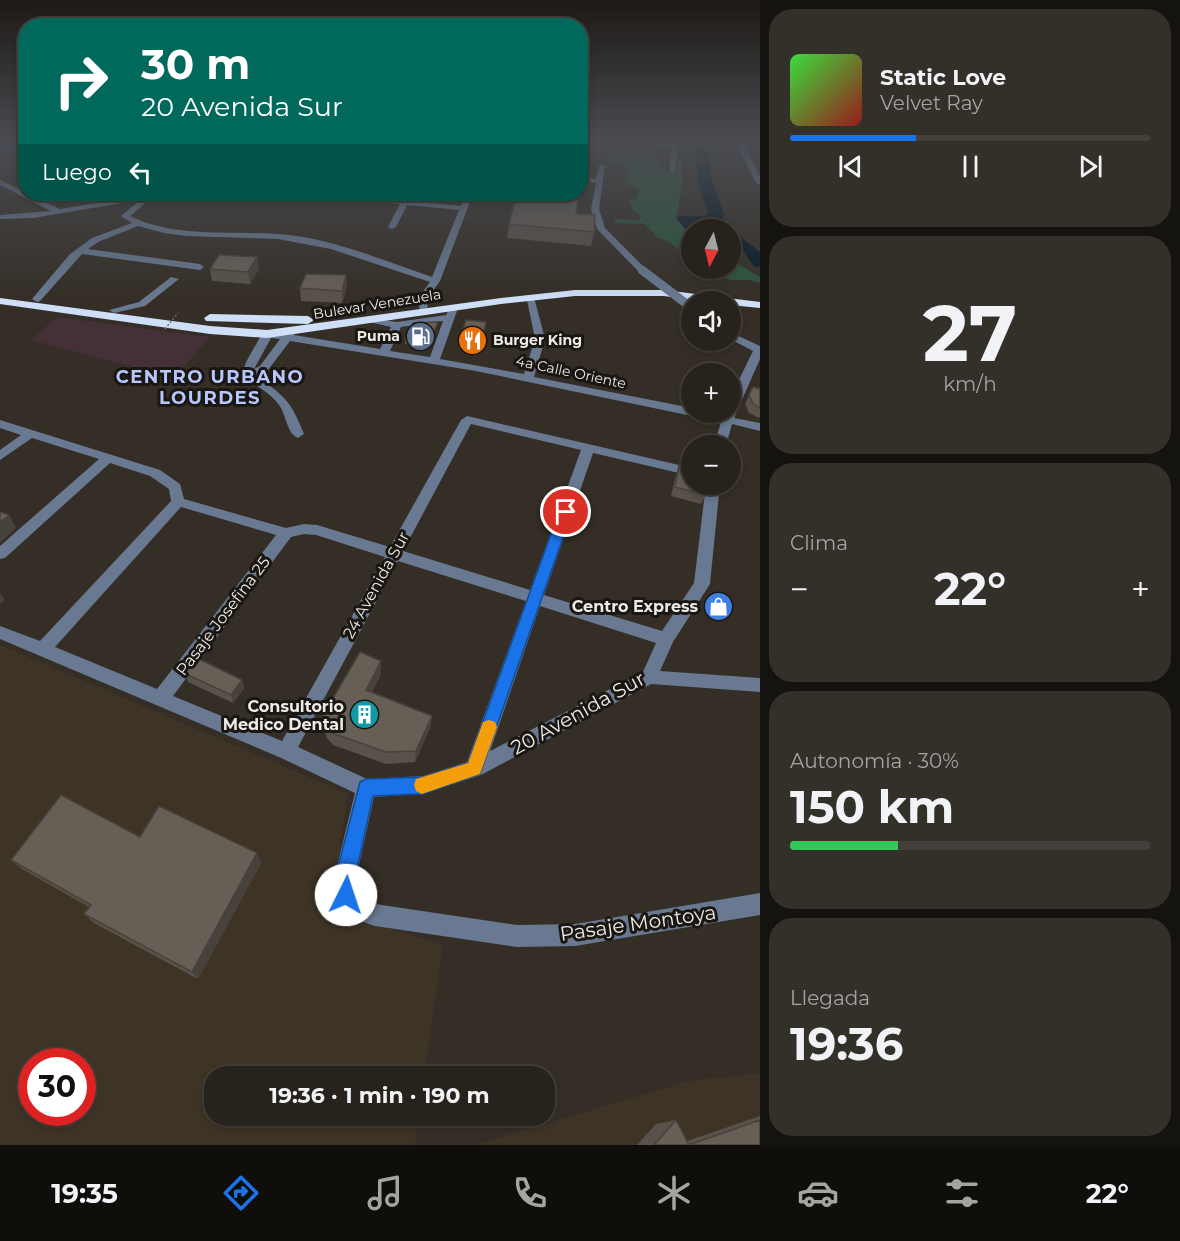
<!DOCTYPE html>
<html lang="es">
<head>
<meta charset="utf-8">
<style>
  body { margin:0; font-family:Montserrat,sans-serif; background:#332f29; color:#f1f3f6; height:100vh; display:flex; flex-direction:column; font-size:22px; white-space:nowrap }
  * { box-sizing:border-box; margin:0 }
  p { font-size:20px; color:#a4a4a3 }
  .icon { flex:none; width:33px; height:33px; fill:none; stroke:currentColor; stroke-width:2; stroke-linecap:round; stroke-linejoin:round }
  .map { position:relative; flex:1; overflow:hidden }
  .drawer { display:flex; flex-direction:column; gap:9px; padding:9px; background:#15130f; width:420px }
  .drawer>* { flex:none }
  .banner { position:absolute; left:18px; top:18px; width:570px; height:183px; border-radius:24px; box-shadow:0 3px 9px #0003,0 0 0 2px #433f3b; background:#00695c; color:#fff; overflow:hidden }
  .needle { width:39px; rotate:187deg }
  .fabs { position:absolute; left:681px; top:219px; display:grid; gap:12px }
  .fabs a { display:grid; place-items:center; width:60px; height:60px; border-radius:50%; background:#27221c; box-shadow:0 3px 9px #0003,0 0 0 2px #433f3b; font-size:30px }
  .speed { position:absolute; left:18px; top:1048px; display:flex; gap:12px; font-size:30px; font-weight:700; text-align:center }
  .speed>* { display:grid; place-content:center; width:78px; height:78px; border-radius:50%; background:#27221c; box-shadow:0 3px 9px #0003,0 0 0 2px #433f3b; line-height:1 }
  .speed .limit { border:9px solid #d22; background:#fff; color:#111 }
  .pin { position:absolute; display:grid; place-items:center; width:51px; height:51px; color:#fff; margin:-26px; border:3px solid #fff; border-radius:50%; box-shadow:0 2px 6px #0007 }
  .me { position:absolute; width:66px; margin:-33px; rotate:4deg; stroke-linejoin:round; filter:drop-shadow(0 0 4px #0008) }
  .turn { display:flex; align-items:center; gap:21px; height:126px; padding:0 24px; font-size:27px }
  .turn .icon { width:78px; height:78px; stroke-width:2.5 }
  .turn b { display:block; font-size:42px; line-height:51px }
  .then { display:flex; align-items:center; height:57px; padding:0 24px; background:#0003; gap:12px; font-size:22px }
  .big { font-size:45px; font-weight:700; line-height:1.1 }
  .drawer .tile { flex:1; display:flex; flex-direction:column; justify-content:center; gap:9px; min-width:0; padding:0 21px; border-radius:24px; background:#332f29 }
  .drawer .dial { align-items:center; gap:0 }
  .dial b { font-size:78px; line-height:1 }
  .song { display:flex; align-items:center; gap:18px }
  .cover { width:72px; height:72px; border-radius:9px; background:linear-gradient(135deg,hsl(120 70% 55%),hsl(0 70% 35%)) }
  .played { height:6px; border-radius:3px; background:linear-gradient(90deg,#1a73e8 35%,#433f3b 35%) }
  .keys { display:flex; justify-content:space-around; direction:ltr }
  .heat { display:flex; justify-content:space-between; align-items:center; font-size:33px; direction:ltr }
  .charge { height:9px; border-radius:4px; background:linear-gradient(90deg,#34c759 30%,#433f3b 0) }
  .trip { position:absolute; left:204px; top:1066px; width:351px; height:60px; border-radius:24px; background:#27221c; box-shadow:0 3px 9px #0003,0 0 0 2px #433f3b; font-weight:700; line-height:60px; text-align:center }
  .tabs { display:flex; height:96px; justify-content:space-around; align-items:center; background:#100e0b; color:#a4a4a3 }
  .tabs .icon { width:42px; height:42px }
  .tabs .active { color:#1a73e8 }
  .tabs b { font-size:27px; color:#f1f3f6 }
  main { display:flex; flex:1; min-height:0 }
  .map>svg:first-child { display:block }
  .built { fill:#3e3426; fill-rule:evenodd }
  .education { fill:#443036 }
  .green { fill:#2b553c }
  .water { fill:#041926 }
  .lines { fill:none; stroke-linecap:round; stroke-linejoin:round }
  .river { fill:#041926; fill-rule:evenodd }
  .minor { fill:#687991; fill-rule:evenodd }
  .highway { fill:#cedff7; fill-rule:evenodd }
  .path-bridge { stroke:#736e67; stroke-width:1.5; stroke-dasharray:2 2; stroke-linecap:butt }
  .minor-bridge { stroke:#687991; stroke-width:9 }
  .wall { fill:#58524a }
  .shaded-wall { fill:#47423c }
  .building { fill:#665f56; stroke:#47423c; stroke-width:1.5 }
  .route { fill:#1a73e8; stroke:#114b97; stroke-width:1.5 }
  .slow { fill:#f59e0b }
  .labels { text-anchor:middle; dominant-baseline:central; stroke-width:6; stroke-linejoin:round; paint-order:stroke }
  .far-street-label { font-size:14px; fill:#eeeae5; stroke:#1a1713 }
  .far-poi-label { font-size:14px; font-weight:bold; fill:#eeeae5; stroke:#1a1713; text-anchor:end }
  .street-label { font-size:16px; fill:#eeeae5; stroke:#1a1713 }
  .poi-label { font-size:16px; font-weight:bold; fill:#eeeae5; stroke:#1a1713; text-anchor:end }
  .far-district-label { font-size:18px; font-weight:bold; letter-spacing:1.5px; fill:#b7c6fd; stroke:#1a1713 }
  .near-street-label { font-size:20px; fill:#eeeae5; stroke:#1a1713 }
</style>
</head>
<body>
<main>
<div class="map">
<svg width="760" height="1145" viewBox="0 0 760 1145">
  <rect width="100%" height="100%" fill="#342e26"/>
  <path class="built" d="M 0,645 L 348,794 L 330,910 L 443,945 L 424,1077 L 214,1077 L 214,1116 L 419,1116 L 415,1145 L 0,1145 ZM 32,1062 L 82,1062 L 82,1113 L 32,1113 Z
    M 760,1073 L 760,1145 L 474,1145 L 689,1081 Z"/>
  <path class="education" d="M 57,317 L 209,337 L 175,378 L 31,340 Z"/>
  <path class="green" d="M 621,154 L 653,156 L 660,168 L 675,171 L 678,157 L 682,158 L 683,182 L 676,218 L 691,237 L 691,258 L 670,243 L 671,242 L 658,238 L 645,224 L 615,223 L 615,219 L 640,220 L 639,217 L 645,217 C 636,212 632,213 630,200 L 636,199 L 639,189 L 620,181 L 627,180 L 629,168 L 611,161 L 611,157 Z
    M 731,260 L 760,277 L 760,283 L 750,280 L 729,280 L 707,269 L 730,268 Z"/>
  <path class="water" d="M 715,212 L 725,220 L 720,221 L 721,225 L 732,230 L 760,252 L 760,267 L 754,266 C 745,256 744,245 731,237 L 730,230 L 692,230 L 691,235 L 677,219 L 678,216 L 711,216 Z"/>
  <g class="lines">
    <path class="river" d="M 697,140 L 709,140 L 711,179 L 725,216 L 712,224 L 722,230 L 699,230 L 694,223 L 708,214 L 697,179 Z
      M 0,141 L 26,141 L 26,149 L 0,149 Z"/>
    <path class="minor" d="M 612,140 L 672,143 L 673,140 L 679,140 L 675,170 L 672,172 L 669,170 L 672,147 Z
      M 735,140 L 741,140 L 760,176 L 760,185 L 756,183 Z
      M 25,152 L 26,156 L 23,155 L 23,153 Z
      M 602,164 L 605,166 L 599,209 L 605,228 L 645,268 L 645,272 L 639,272 L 597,229 L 591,209 L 596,183 L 580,181 L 580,177 L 596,179 L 599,166 Z
      M 0,180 L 60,209 L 145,195 L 167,194 L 149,200 L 130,216 C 182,241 241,228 297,236 C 343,243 388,262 432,277 L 459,210 L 407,205 L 396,227 L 392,229 L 388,227 L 400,204 L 325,195 L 337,194 L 402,200 L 405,194 L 411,194 L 409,201 L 461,206 L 466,194 L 473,194 L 440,281 L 426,301 L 428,307 L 423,310 L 420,309 L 416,301 L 430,282 L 331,249 L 278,239 L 186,236 L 164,233 L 138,226 L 98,242 L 88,249 L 200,264 L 204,267 L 200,270 L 82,254 L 40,301 L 37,302 L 32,299 L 70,254 L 92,238 L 132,223 L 121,216 L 140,200 L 33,218 L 0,219 L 0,215 L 51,211 L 0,185 Z
      M 171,277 L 179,279 L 145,306 L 114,313 L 109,310 L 139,302 Z
      M 526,295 L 534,297 L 545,339 L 534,377 L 692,408 L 692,412 L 723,415 L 724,412 L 730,412 L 730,398 L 753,351 L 730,339 L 730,332 L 760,346 L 760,359 L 734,418 L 760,423 L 760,431 L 732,424 L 726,446 L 714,446 L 721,422 L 476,371 L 290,341 L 268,370 L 258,376 C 286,399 290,399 304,434 L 298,438 C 287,434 286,414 279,405 C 270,391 252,386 243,372 L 246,362 L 263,332 L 284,334 L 291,329 L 296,332 L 294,335 L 380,349 L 391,327 L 369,322 L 369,318 L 397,322 L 446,315 L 449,309 L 452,308 L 457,311 L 440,359 L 524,374 L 535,339 ZM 443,321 L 430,357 L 390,351 L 401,327 ZM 271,338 L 280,339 L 260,366 L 254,369 Z
      M 467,416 L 692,468 L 692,476 L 593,453 L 544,595 L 662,631 L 694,583 L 706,484 L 720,484 L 710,584 L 673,642 L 660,671 L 760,678 L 760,692 L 651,684 L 481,775 L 423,794 L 374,797 L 356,878 L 357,895 L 375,904 L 517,925 L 575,924 L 760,893 L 760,915 L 575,946 L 517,947 L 375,926 L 355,919 L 341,910 L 334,890 L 334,878 L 355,793 L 279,757 L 0,639 L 0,626 L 40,641 L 171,501 L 169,489 L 150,476 L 110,463 L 5,558 L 0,559 L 0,546 L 99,459 L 32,438 L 0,460 L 0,450 L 21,435 L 0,428 L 0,420 L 160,470 L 180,484 L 184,499 L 286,528 L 304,524 L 317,525 L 390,547 L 461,420 ZM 471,424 L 581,450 L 530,590 L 403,551 ZM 181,507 L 276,535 L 157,689 L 55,647 ZM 304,534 L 316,535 L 385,557 L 282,741 L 173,696 L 291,537 ZM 398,561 L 526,601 L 467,762 L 423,776 L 367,779 L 298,747 ZM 540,606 L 656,643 L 643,672 L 490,751 Z"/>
    <path class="highway" d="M 575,290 L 664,290 L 760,302 L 760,308 L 730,305 L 730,302 L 705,302 L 664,296 L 575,296 L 501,304 L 267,338 L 210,334 L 0,304 L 0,298 L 210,326 L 267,330 L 501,298 Z
      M 210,314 L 308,316 L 314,320 L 308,324 L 206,321 L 204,318 Z"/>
    <path class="path-bridge" d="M 165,329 L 178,313"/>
    <path class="minor-bridge" d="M 642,270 L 692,308"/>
  </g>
  <path class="wall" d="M 576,214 L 594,232 L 591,246 L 507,238 L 509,224 Z
    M 257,257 L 259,269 L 250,284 L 212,281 L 210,269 Z
    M 347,287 L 342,303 L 301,301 L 300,288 Z
    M 438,322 L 437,326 L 429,347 L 405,344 L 405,339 Z
    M 485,331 L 480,352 L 459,349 L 460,340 Z
    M 753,387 L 760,389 L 760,416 L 759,418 L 749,413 L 745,404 Z
    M 679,466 L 706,495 L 701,504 L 671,496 L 676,475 Z
    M 381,661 L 381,674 L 372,692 L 432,716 L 430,728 L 415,762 L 386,764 L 333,745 L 327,738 L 324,729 L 322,717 Z
    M 184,673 L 242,680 L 244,688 L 233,703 L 188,682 Z
    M 140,837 L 261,863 L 198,979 L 94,923 L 84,914 L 89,907 L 22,869 L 11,860 Z
    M 760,1116 L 760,1145 L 637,1145 L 656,1124 L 676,1120 L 687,1141 Z"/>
  <path class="shaded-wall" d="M 257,257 L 259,269 L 250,284 L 248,272 Z
    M 346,275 L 347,287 L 342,303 L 342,291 Z
    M 438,322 L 437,326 L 429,347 L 429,342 Z
    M 486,322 L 485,331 L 480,352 L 481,343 Z
    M 9,515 L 16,528 L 0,543 L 0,522 Z
    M 0,593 L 5,600 L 0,604 Z
    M 381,661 L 381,674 L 367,702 L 366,690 Z
    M 242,680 L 244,688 L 233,703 L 231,695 Z
    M 432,716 L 430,728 L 415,762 L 416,751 Z
    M 257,853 L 261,863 L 198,979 L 192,972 Z"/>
  <path class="building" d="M 517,194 L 578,198 L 576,214 L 595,215 L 594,232 L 509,224 Z
    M 219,255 L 257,257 L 248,272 L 210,269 Z
    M 306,274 L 346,275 L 342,291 L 300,288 Z
    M 466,320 L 486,322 L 481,343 L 460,340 Z
    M 438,322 L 429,342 L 405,339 L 413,323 Z
    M 753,387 L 760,389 L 760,408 L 753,404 L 749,395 Z
    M 679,466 L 692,469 L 692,484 L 707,484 L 706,495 L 675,487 Z
    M 0,512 L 9,515 L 0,522 Z
    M 360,652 L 381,661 L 366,690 L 432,716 L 416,751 L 386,752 L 332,733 L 325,726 L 322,717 Z
    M 197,658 L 242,680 L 231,695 L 184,673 Z
    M 61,795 L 140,837 L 159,806 L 257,853 L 192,972 L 84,914 L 91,905 L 11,860 Z
    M 676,1120 L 689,1145 L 654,1145 Z
    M 760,1120 L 760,1145 L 689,1145 Z"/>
  <linearGradient id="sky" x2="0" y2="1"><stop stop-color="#1d1915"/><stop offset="0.47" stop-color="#4a4c52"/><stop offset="1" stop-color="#4a4c52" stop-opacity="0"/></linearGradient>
  <rect width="760" height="300" fill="url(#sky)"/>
  <path class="route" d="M 566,507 L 572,512 L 480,774 L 423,794 L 373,796 L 355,878 L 356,895 L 353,902 L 346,905 L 339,902 L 336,895 L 335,878 L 360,782 L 366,779 L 423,777 L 468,763 L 559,512 Z"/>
  <path class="slow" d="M 489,720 L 495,722 L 497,727 L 480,774 L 422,794 L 416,791 L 414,785 L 416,779 L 468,763 L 483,722 Z"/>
  <defs>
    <symbol id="fuel-disc" viewBox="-11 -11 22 22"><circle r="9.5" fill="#5c6f8a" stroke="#1a1713"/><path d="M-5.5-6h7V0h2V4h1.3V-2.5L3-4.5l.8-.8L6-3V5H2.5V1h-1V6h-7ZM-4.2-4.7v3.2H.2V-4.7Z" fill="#fff"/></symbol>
    <symbol id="restaurant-disc" viewBox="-11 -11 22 22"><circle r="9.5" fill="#e8710a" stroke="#1a1713"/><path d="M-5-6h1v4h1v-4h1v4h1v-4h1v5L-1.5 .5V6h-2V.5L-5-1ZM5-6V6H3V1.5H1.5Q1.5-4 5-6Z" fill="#fff"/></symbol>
    <symbol id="shop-disc" viewBox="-11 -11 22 22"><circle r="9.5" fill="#3f7fe0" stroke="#1a1713"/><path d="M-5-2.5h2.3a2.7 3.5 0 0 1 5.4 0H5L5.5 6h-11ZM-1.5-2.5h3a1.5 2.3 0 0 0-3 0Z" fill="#fff"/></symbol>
    <symbol id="building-disc" viewBox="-11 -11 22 22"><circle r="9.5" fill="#0f9aa8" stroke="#1a1713"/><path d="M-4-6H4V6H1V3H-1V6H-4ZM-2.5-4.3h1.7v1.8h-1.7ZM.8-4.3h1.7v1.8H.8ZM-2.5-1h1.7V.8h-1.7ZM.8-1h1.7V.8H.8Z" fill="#fff"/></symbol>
  </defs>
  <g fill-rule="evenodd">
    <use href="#fuel-disc" x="404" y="320" width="33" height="33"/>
    <use href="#restaurant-disc" x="456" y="324" width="33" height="33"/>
    <use href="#shop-disc" x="702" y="590" width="33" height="33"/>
    <use href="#building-disc" x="348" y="698" width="33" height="33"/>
  </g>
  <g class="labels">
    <g class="far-street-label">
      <text transform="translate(377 304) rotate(-9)">Bulevar Venezuela</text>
      <text transform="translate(571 372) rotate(12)">4a Calle Oriente</text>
    </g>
    <g class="far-poi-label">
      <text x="400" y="336">Puma</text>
      <text x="493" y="340" text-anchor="start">Burger King</text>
    </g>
    <g class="street-label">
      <text transform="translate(376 585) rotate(-61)">24 Avenida Sur</text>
      <text transform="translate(223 616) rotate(-53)">Pasaje Josefina 25</text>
    </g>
    <g class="poi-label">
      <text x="698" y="606">Centro Express</text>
      <text x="344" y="706">Consultorio<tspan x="344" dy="18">Medico Dental</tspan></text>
    </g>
    <g class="far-district-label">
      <text x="210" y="377">CENTRO URBANO<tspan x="210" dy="21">LOURDES</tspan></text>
    </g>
    <g class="near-street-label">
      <text transform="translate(578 713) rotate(-29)">20 Avenida Sur</text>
      <text transform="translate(638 923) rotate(-8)">Pasaje Montoya</text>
    </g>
  </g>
</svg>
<div class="fabs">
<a><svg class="needle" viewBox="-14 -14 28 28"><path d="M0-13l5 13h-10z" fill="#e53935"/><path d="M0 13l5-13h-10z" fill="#a4a4a3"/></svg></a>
<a><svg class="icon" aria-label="sound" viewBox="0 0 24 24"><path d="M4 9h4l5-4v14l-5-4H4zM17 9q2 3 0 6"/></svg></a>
<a>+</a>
<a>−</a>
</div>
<div class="speed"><div class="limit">30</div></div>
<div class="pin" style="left:566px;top:512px;background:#d93025"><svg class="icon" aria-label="arrive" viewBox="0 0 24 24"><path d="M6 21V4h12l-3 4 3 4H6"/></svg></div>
<svg class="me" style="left:346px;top:895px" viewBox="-20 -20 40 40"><circle r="19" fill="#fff"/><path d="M0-13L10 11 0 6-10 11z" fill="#1a73e8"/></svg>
<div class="trip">19:36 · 1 min · 190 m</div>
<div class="banner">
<div class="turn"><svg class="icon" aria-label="right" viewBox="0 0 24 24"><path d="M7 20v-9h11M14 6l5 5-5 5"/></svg><div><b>30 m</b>20 Avenida Sur</div></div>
<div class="then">Luego<svg class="icon" aria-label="left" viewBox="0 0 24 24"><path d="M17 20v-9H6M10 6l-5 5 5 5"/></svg></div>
</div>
</div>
<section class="drawer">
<div class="tile">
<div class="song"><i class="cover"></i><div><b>Static Love</b><p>Velvet Ray</p></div></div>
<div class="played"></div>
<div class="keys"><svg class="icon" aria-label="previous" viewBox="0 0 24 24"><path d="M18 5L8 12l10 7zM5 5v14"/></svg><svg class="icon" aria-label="pause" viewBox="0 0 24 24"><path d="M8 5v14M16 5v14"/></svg><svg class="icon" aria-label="next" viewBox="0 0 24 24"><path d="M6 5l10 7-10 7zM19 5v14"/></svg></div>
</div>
<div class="tile dial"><b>27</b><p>km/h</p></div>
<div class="tile"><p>Clima</p>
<div class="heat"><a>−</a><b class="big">22°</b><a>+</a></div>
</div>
<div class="tile"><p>Autonomía · 30%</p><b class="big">150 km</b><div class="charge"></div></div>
<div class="tile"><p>Llegada</p><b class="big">19:36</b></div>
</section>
</main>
<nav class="tabs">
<b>19:35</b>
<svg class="icon active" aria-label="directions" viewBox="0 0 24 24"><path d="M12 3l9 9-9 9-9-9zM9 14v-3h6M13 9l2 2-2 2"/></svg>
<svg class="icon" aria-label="music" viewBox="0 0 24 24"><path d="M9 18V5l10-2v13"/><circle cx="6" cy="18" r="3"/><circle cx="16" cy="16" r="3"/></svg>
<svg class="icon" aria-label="phone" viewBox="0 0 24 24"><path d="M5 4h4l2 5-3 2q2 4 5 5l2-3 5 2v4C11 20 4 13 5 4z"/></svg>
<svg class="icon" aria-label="climate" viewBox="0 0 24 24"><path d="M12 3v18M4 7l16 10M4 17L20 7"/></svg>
<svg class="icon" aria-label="car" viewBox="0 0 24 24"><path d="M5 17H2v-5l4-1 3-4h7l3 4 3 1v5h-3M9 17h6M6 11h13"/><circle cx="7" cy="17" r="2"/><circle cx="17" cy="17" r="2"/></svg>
<svg class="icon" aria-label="filters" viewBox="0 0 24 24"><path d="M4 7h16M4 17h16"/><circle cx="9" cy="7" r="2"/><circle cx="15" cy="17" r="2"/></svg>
<b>22°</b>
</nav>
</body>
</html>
